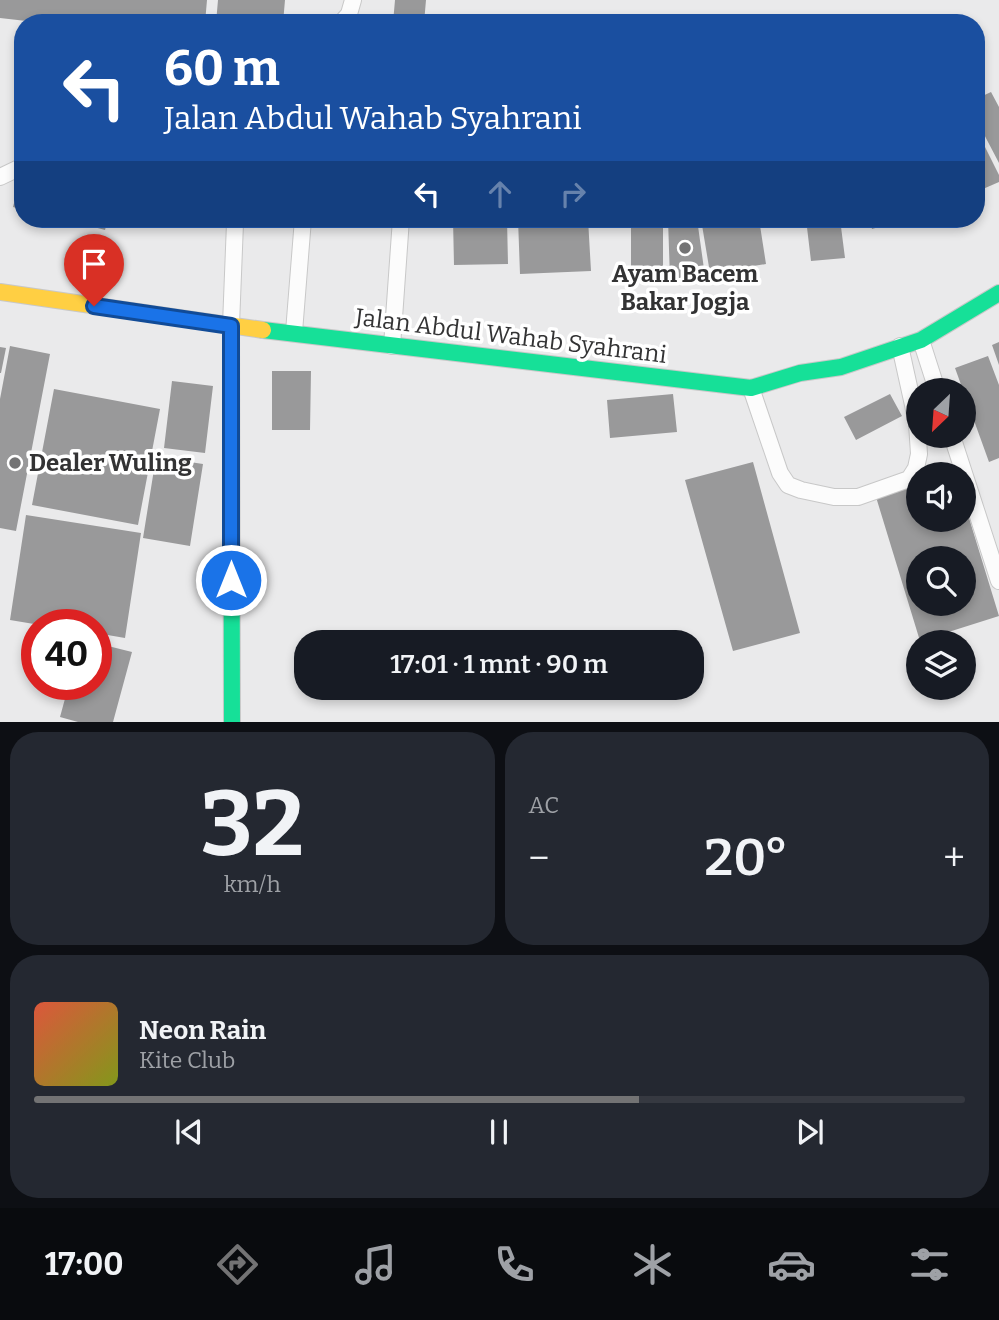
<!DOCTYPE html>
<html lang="id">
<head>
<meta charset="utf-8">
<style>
  body { margin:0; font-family:Bitter,serif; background:#242831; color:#f1f3f6; height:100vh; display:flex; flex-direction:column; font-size:26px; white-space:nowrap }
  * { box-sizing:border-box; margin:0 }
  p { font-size:23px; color:#9ea1a6 }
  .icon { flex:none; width:38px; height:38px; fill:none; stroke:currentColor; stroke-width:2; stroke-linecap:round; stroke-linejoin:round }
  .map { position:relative; height:722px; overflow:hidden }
  .side { display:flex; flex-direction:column; gap:10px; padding:10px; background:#0d0f14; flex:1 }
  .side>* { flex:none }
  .hud { position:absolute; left:14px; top:14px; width:971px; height:214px; border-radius:28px; box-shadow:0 4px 10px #0003; background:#1a4fa0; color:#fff; overflow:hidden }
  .needle { width:46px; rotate:205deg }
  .fabs { position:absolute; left:906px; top:378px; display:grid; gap:14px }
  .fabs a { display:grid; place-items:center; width:70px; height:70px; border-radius:50%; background:#171b24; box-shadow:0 4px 10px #0003; font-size:35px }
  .speed { position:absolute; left:21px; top:609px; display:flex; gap:14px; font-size:35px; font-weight:700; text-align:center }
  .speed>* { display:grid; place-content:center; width:91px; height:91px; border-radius:50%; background:#171b24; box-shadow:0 4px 10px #0003; line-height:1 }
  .speed .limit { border:10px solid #d22; background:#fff; color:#111 }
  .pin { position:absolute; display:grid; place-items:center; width:60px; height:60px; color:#fff; margin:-72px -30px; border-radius:50% 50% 50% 0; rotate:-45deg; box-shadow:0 0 7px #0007 }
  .pin .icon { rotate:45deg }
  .me { position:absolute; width:77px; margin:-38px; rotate:0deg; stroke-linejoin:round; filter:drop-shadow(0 0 5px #0008) }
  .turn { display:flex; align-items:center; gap:24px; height:147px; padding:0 35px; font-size:32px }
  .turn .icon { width:91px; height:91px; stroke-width:2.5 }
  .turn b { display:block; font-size:49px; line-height:60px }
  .lanes { display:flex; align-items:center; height:66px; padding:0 35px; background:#0003; justify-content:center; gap:35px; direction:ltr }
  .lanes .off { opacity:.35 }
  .big { font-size:52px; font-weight:600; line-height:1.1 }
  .side .widget { flex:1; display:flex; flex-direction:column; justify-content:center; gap:10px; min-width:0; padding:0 24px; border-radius:28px; background:#242831 }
  .side .dial { align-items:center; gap:0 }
  .dial b { font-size:91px; line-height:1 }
  .song { display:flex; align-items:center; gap:21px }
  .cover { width:84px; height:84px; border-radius:10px; background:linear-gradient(135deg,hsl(10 70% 55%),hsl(70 70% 35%)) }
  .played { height:7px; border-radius:4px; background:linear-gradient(90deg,#737374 65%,#363941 65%) }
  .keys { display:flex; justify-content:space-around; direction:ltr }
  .heat { display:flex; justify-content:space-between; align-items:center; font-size:38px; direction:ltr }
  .side .tiles { flex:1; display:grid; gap:10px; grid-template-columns:1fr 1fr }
  .widget:last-child { grid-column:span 2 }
  .trip { position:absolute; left:294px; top:630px; width:410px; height:70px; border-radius:28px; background:#171b24; box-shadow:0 4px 10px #0003; font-weight:600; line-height:70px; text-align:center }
  .tab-bar { display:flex; height:112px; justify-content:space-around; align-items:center; background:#090b0e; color:#9ea1a6 }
  .tab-bar .icon { width:49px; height:49px }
  .tab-bar .current { color:#737374 }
  .tab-bar b { font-size:32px; color:#f1f3f6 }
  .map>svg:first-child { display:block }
  .building { fill:#99999a; fill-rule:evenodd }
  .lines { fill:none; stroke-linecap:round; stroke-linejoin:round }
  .lane-casing { stroke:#c8c8c8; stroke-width:18 }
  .fast-casing { stroke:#c8c8c8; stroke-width:18 }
  .slow-casing { stroke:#c8c8c8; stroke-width:18 }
  .lane { stroke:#fcfcfc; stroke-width:16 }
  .fast { stroke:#16e098; stroke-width:16 }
  .slow { stroke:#ffcf43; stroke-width:16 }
  .route-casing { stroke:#114b97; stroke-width:18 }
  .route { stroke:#1a73e8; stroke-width:12 }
  .poi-dot { fill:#737374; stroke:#fff; stroke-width:2.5 }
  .labels { text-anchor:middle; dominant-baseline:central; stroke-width:7; stroke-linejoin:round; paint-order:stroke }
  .poi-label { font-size:24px; font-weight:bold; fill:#333334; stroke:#fff }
  .street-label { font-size:24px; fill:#333334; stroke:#fff }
</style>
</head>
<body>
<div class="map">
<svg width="999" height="722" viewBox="0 0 999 722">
  <rect width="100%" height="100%" fill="#eaeaeb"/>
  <path class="building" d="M 0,0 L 207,0 L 205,23 L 44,23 L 0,18 Z
    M 218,0 L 285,0 L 283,23 L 216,23 Z
    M 395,0 L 426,0 L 424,23 L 393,23 Z
    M 991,92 L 999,107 L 999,163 L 976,119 L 976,99 Z
    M 976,129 L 999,175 L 999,182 L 976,192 Z
    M 22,172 L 23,172 L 23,210 L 13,207 Z
    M 64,219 L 108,219 L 105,230 Z
    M 453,219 L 507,219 L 508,264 L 454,265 Z
    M 518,219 L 588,219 L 591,271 L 520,274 Z
    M 631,219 L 663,219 L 663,272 L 631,272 Z
    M 668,219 L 697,219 L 705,276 L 670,279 Z
    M 701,219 L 759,219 L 766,264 L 710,273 Z
    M 806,219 L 840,219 L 845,258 L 811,261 Z
    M 869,219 L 906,219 L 872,229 Z
    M 999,342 L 999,365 L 992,345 Z
    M 10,346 L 50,354 L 16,531 L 0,528 L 0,399 Z
    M 0,347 L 6,348 L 1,373 L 0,373 Z
    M 988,356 L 999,385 L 999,458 L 989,462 L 955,368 Z
    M 272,371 L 311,371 L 310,430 L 272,430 Z
    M 172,381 L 213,386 L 205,453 L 164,448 Z
    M 54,389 L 160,409 L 138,525 L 32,505 Z
    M 673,394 L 677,432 L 610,438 L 607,400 Z
    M 890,394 L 902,416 L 856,440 L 844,417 Z
    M 156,457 L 203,464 L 190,546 L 143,538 Z
    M 753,462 L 800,633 L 733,651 L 685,480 Z
    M 919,485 L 919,520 L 964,520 L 965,505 L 999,616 L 920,641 L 876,497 ZM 919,558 L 964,558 L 964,604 L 919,604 Z
    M 26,515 L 141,533 L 125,638 L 96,633 L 96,625 L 40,625 L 10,620 Z
    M 96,643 L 132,652 L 113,722 L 78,722 L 60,717 L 69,684 L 96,684 Z"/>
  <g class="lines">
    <defs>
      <path id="lane" d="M 341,23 L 349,14 L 353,0
        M 0,177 L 23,166
        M 231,325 L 235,223
        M 294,332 L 303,219
        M 921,340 L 937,390
        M 392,346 L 401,219
        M 751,388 L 780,473 L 788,485 L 801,490 L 834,497 L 858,497 L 909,479 L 916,468 L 919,454 L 917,423 L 900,346
        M 952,436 L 999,581"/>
      <path id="fast" d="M 231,326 L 232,722
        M 263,330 L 751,388 L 800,373 L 841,367 L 921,340 L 999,293"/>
      <path id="slow" d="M 0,292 L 263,330"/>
    </defs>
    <use href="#lane" class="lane-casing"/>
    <use href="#fast" class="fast-casing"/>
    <use href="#slow" class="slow-casing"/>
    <use href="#lane" class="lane"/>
    <use href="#fast" class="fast"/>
    <use href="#slow" class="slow"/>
  </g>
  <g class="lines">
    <defs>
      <path id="route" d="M 94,306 L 231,326 L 231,580"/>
    </defs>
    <use href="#route" class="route-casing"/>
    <use href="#route" class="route"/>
  </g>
  <g class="poi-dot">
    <circle cx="685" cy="248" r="7"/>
    <circle cx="15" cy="463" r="7"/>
  </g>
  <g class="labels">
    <g class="poi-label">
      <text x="685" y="274">Ayam Bacem<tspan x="685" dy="28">Bakar Jogja</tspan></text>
      <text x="29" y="463" text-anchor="start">Dealer Wuling</text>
    </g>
    <g class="street-label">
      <text transform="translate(511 336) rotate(7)">Jalan Abdul Wahab Syahrani</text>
    </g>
  </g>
</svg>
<div class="fabs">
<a><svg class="needle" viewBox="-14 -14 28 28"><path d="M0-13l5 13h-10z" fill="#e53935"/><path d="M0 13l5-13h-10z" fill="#9ea1a6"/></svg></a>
<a><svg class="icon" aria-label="sound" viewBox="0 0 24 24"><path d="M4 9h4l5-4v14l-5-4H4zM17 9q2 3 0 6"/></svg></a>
<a><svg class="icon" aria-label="search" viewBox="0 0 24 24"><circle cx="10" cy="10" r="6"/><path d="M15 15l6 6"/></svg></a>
<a><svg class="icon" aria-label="layers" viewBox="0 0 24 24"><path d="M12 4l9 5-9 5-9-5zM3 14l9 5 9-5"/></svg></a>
</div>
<div class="speed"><div class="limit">40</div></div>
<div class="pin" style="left:94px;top:306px;background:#d93025"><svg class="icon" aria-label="arrive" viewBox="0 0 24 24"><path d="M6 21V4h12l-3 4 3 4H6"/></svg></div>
<svg class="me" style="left:231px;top:580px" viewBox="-20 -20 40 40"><circle r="17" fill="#1a73e8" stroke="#fff" stroke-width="3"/><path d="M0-11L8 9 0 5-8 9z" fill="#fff"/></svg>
<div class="trip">17:01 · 1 mnt · 90 m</div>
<div class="hud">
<div class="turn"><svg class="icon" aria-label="left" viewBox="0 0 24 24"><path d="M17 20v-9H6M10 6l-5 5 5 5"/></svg><div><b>60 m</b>Jalan Abdul Wahab Syahrani</div></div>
<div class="lanes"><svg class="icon" aria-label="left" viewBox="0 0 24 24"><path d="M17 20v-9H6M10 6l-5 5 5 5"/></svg><svg class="icon off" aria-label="ahead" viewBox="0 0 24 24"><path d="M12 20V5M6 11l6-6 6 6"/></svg><svg class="icon off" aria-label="right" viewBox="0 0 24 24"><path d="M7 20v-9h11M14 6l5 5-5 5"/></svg></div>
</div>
</div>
<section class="side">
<div class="tiles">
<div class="widget dial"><b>32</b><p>km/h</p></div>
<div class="widget"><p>AC</p>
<div class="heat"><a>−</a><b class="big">20°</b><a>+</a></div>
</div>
<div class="widget">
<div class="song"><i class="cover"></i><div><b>Neon Rain</b><p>Kite Club</p></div></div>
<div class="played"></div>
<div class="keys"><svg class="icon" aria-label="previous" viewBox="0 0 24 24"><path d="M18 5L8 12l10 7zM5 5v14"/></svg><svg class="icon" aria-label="pause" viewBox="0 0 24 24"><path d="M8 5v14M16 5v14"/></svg><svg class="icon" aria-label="next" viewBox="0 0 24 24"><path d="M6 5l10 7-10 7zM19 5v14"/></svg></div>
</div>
</div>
</section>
<nav class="tab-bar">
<b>17:00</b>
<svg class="icon current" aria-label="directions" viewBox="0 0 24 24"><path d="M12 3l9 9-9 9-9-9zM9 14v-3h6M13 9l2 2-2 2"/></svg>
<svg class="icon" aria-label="music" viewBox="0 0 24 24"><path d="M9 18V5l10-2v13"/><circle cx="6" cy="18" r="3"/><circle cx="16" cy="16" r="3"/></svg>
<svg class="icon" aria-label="phone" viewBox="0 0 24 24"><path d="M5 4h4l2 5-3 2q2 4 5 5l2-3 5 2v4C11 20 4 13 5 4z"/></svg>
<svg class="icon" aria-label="climate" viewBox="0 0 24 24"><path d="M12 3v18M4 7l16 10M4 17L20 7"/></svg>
<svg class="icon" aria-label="car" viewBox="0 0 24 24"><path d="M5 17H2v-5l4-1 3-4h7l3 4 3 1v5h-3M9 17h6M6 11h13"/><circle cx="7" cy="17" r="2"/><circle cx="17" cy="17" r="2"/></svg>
<svg class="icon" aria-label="filters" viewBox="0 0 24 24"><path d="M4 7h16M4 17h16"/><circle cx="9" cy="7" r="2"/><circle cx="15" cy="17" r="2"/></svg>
</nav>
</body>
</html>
